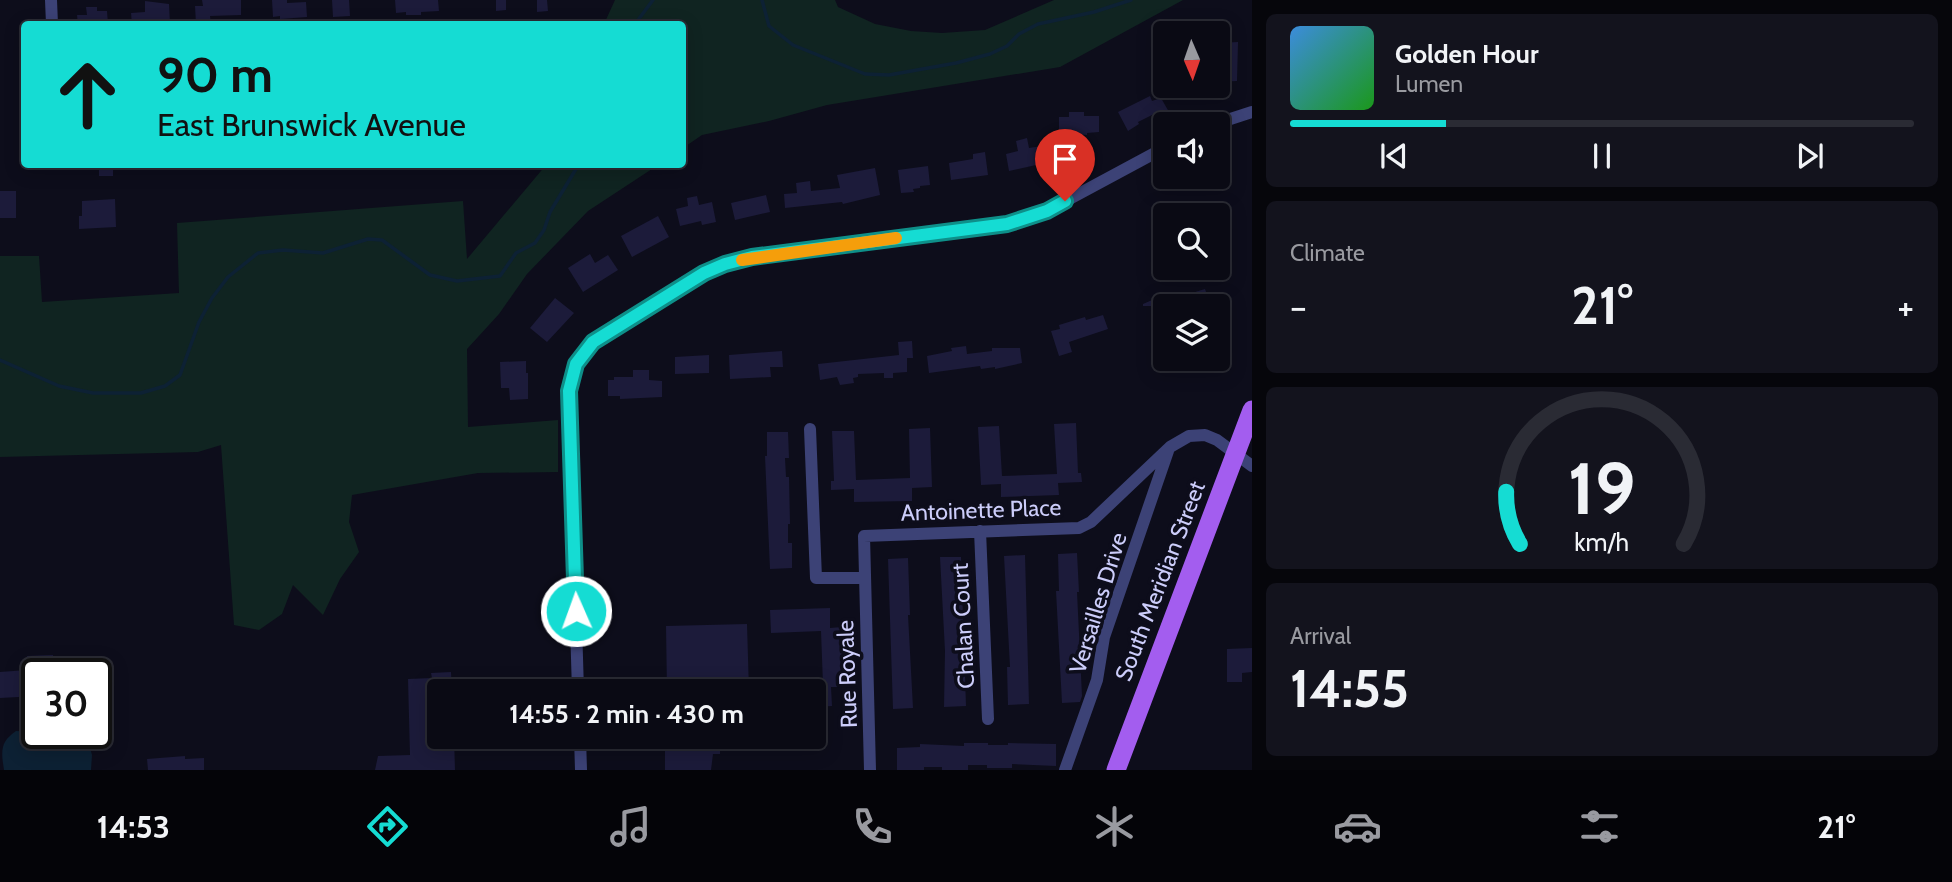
<!DOCTYPE html>
<html lang="en">
<head>
<meta charset="utf-8">
<style>
  body { margin:0; font-family:Cabin,sans-serif; background:#13131d; color:#f1f3f6; height:100vh; display:flex; flex-direction:column; font-size:26px; white-space:nowrap }
  * { box-sizing:border-box; margin:0 }
  p { font-size:23px; color:#999aa0 }
  .icon { flex:none; width:38px; height:38px; fill:none; stroke:currentColor; stroke-width:2; stroke-linecap:round; stroke-linejoin:round }
  .map { position:relative; flex:1; overflow:hidden }
  .details { display:flex; flex-direction:column; gap:14px; padding:14px; background:#06060b; width:700px }
  .details>* { flex:none }
  .guide { position:absolute; left:21px; top:21px; width:665px; height:147px; border-radius:7px; box-shadow:0 4px 18px #0003,0 0 0 2px #2a2b34; background:#15dcd3; color:#111; overflow:hidden }
  .needle { width:46px; rotate:178deg }
  .tools { position:absolute; left:1153px; top:21px; display:grid; gap:14px }
  .tools a { display:grid; place-items:center; width:77px; height:77px; border-radius:7px; background:#0a0a14; box-shadow:0 4px 18px #0003,0 0 0 2px #2a2b34; font-size:35px }
  .speed { position:absolute; left:21px; top:658px; display:flex; gap:14px; font-size:35px; font-weight:700; text-align:center }
  .speed>* { display:grid; place-content:center; width:91px; height:91px; border-radius:50%; background:#0a0a14; box-shadow:0 4px 18px #0003,0 0 0 2px #2a2b34; line-height:1 }
  .speed .limit { border:4px solid #111; border-radius:10px; background:#fff; color:#111 }
  .pin { position:absolute; display:grid; place-items:center; width:60px; height:60px; color:#fff; margin:-72px -30px; border-radius:50% 50% 50% 0; rotate:-45deg; box-shadow:0 0 7px #0007 }
  .pin .icon { rotate:45deg }
  .me { position:absolute; width:77px; margin:-38px; rotate:358deg; stroke-linejoin:round; filter:drop-shadow(0 0 5px #0008) }
  .turn { display:flex; align-items:center; gap:24px; height:147px; padding:0 21px; font-size:32px }
  .turn .icon { width:91px; height:91px; stroke-width:2.5 }
  .turn b { display:block; font-size:49px; line-height:60px }
  .big { font-size:52px; font-weight:800; line-height:1.1 }
  .details .tile { flex:1; display:flex; flex-direction:column; justify-content:center; gap:10px; min-width:0; padding:0 24px; border-radius:10px; background:#13131d }
  .details .dial { align-items:center; gap:0 }
  .dial svg { height:182px; overflow:visible; fill:none; stroke:#2a2b34; stroke-width:7; stroke-linecap:round; text-anchor:middle }
  .dial text { fill:#f1f3f6; stroke:none }
  .song { display:flex; align-items:center; gap:21px }
  .cover { width:84px; height:84px; border-radius:10px; background:linear-gradient(135deg,hsl(210 70% 55%),hsl(120 70% 35%)) }
  .played { height:7px; border-radius:4px; background:linear-gradient(90deg,#15dcd3 25%,#2a2b34 25%) }
  .keys { display:flex; justify-content:space-around; direction:ltr }
  .heat { display:flex; justify-content:space-between; align-items:center; font-size:38px; direction:ltr }
  .trip { position:absolute; left:427px; top:679px; width:399px; height:70px; border-radius:7px; background:#0a0a14; box-shadow:0 4px 18px #0003,0 0 0 2px #2a2b34; font-weight:800; line-height:70px; text-align:center }
  .tabs { display:flex; height:112px; justify-content:space-around; align-items:center; background:#040408; color:#999aa0 }
  .tabs .icon { width:49px; height:49px }
  .tabs .current { color:#15dcd3 }
  .tabs b { font-size:32px; color:#f1f3f6 }
  main { display:flex; flex:1; min-height:0 }
  .map>svg:first-child { display:block }
  .green { fill:#102421 }
  .water { fill:#0d2134 }
  .lines { fill:none; stroke-linecap:round; stroke-linejoin:round }
  .stream { stroke:#0d2134; stroke-width:3.5 }
  .building { fill:#1c1b3a }
  .street { stroke:#3c4276; stroke-width:12 }
  .primary { stroke:#a35def; stroke-width:19 }
  .route-casing { stroke:#0e8f89; stroke-width:18 }
  .route { stroke:#15dcd3; stroke-width:12 }
  .slow { stroke:#f59e0b; stroke-width:12 }
  .labels { text-anchor:middle; dominant-baseline:central; stroke-width:7; stroke-linejoin:round; paint-order:stroke }
  .street-label { font-size:23px; fill:#cccdfa; stroke:#0d0d1b }
</style>
</head>
<body>
<main>
<div class="map">
<svg width="1252" height="770" viewBox="0 0 1252 770">
  <rect width="100%" height="100%" fill="#0d0d1b"/>
  <path class="green" d="M 615,0 L 835,0 L 838,7 L 875,24 L 911,31 L 942,33 L 985,30 L 1054,0 L 1183,0 L 1060,67 L 827,105 L 769,121 L 702,135 L 683,148 L 682,24 L 604,24 Z
    M 546,165 L 658,165 L 588,211 L 527,274 L 499,314 L 467,349 L 468,427 L 558,420 L 558,472 L 478,473 L 352,495 L 349,522 L 359,552 L 340,579 L 323,615 L 293,585 L 282,614 L 259,630 L 234,625 L 221,445 L 198,452 L 0,457 L 0,256 L 39,256 L 42,302 L 179,293 L 177,223 L 463,201 L 467,259 Z"/>
  <path class="water" d="M 16,731 L 71,733 L 87,737 L 92,755 L 91,770 L 4,770 C 1,751 0,742 16,731 Z"/>
  <g class="lines">
    <path class="stream" d="M 762,0 L 769,26 L 793,45 L 865,74 L 889,75 L 956,63 L 990,54 L 1007,46 L 1019,34 L 1038,24 L 1094,12 L 1131,0
      M 635,24 L 653,0
      M 0,360 L 59,386 L 93,393 L 141,393 L 165,386 L 180,375 L 199,322 L 212,298 L 228,277 L 258,253 L 283,250 L 323,253 L 368,239 L 382,240 L 430,275 L 457,281 L 500,276 L 516,253 L 535,243 L 544,230 L 550,212 L 579,164"/>
  </g>
  <path class="building" d="M 202,0 L 241,0 L 241,15 L 210,16 L 211,24 L 196,24 L 195,6 L 203,6 Z
    M 272,0 L 287,0 L 287,3 L 306,2 L 307,17 L 280,19 L 280,16 L 273,17 Z
    M 332,0 L 349,0 L 350,16 L 333,17 Z
    M 395,0 L 438,0 L 439,11 L 421,12 L 421,15 L 406,15 L 406,12 L 396,13 Z
    M 496,0 L 506,0 L 506,10 L 496,11 Z
    M 537,0 L 547,0 L 548,11 L 537,12 Z
    M 145,1 L 169,4 L 170,24 L 132,24 L 131,13 L 145,12 Z
    M 86,7 L 97,7 L 97,11 L 107,11 L 108,24 L 78,24 L 77,15 L 87,15 Z
    M 1238,42 L 1237,81 L 1218,82 L 1218,43 Z
    M 1150,96 L 1152,101 L 1161,98 L 1169,112 L 1158,117 L 1156,113 L 1138,122 L 1139,124 L 1128,131 L 1118,112 Z
    M 1069,112 L 1084,112 L 1084,116 L 1099,116 L 1099,132 L 1087,133 L 1087,135 L 1059,133 L 1059,117 L 1069,117 Z
    M 1027,138 L 1029,148 L 1042,146 L 1045,163 L 1009,171 L 1006,154 L 1018,151 L 1016,141 Z
    M 985,152 L 988,175 L 951,180 L 949,163 L 973,159 L 973,154 Z
    M 99,165 L 113,165 L 113,176 L 99,176 Z
    M 928,166 L 930,185 L 920,186 L 920,188 L 913,189 L 914,192 L 901,193 L 898,170 Z
    M 875,168 L 880,195 L 843,204 L 842,202 L 785,208 L 784,194 L 797,193 L 796,183 L 810,181 L 811,191 L 840,188 L 837,175 Z
    M 0,191 L 16,191 L 16,218 L 0,218 Z
    M 766,195 L 770,212 L 735,220 L 731,203 Z
    M 697,196 L 699,205 L 712,202 L 716,222 L 702,225 L 701,221 L 680,226 L 676,209 L 688,206 L 687,198 Z
    M 115,199 L 116,227 L 79,229 L 79,216 L 82,216 L 82,201 Z
    M 658,216 L 669,237 L 632,257 L 621,236 Z
    M 590,254 L 595,263 L 608,255 L 618,270 L 583,292 L 568,268 Z
    M 1205,289 L 1210,304 L 1166,306 L 1166,319 L 1156,323 L 1151,306 L 1143,306 L 1143,304 L 1166,294 L 1167,296 L 1174,294 L 1176,298 Z
    M 555,298 L 574,313 L 547,342 L 530,328 Z
    M 1103,315 L 1108,329 L 1069,342 L 1072,352 L 1059,356 L 1051,331 L 1060,329 L 1059,325 L 1085,317 L 1086,320 Z
    M 912,341 L 913,358 L 907,358 L 907,372 L 893,373 L 893,378 L 884,378 L 884,373 L 858,374 L 858,377 L 853,378 L 854,383 L 840,385 L 837,377 L 820,380 L 818,364 L 899,355 L 898,342 Z
    M 966,346 L 967,354 L 992,351 L 992,348 L 1020,348 L 1022,363 L 995,369 L 995,367 L 981,369 L 980,366 L 929,373 L 927,356 L 952,351 L 951,348 Z
    M 782,351 L 783,367 L 770,367 L 771,377 L 730,379 L 729,355 Z
    M 709,355 L 709,373 L 675,374 L 675,357 Z
    M 526,361 L 526,373 L 528,373 L 528,399 L 510,400 L 509,388 L 501,388 L 500,362 Z
    M 633,370 L 649,370 L 649,380 L 662,381 L 662,397 L 620,399 L 620,396 L 608,396 L 608,380 L 614,380 L 614,377 L 633,377 Z
    M 1076,423 L 1078,473 L 1081,473 L 1082,482 L 1058,483 L 1059,495 L 1001,497 L 1001,484 L 981,485 L 978,427 L 999,426 L 1002,476 L 1057,474 L 1054,424 Z
    M 930,428 L 932,487 L 912,488 L 912,501 L 854,502 L 854,489 L 831,490 L 831,481 L 834,481 L 832,431 L 854,431 L 856,480 L 910,478 L 909,429 Z
    M 767,432 L 788,432 L 789,458 L 785,458 L 786,477 L 789,477 L 790,524 L 788,524 L 788,543 L 792,543 L 792,568 L 770,569 L 765,456 L 767,456 Z
    M 1077,553 L 1079,592 L 1077,592 L 1082,696 L 1080,702 L 1062,703 L 1056,591 L 1059,591 L 1058,554 Z
    M 1025,555 L 1029,704 L 1008,705 L 1007,667 L 1010,667 L 1004,556 Z
    M 940,557 L 961,557 L 966,706 L 944,707 L 945,651 Z
    M 908,558 L 910,615 L 908,615 L 913,708 L 893,709 L 888,559 Z
    M 830,608 L 830,628 L 842,627 L 844,687 L 831,687 L 832,706 L 814,707 L 814,685 L 823,685 L 821,631 L 771,633 L 770,610 Z
    M 747,624 L 749,691 L 667,691 L 666,626 Z
    M 1252,648 L 1252,672 L 1242,673 L 1242,682 L 1227,682 L 1227,649 Z
    M 53,655 L 53,674 L 37,674 L 37,696 L 0,698 L 0,672 L 27,670 L 27,656 Z
    M 451,672 L 452,691 L 439,691 L 439,737 L 454,737 L 455,770 L 375,770 L 378,756 L 410,755 L 408,679 L 432,678 L 431,673 Z
    M 665,737 L 720,737 L 720,754 L 713,754 L 711,770 L 665,770 Z
    M 964,743 L 988,743 L 988,745 L 1008,745 L 1008,743 L 1056,744 L 1056,766 L 1012,764 L 1012,768 L 987,768 L 987,765 L 968,765 L 968,770 L 942,770 L 942,767 L 924,767 L 924,770 L 897,770 L 897,748 L 920,747 L 920,744 L 964,746 Z
    M 185,756 L 185,759 L 204,758 L 204,770 L 148,770 L 147,759 Z"/>
  <g class="lines">
    <path class="street" d="M 51,0 L 52,24
      M 1215,124 L 1252,112
      M 810,429 L 816,578 L 865,578
      M 980,531 L 988,719
      M 578,691 L 569,391 L 576,364 L 593,342 L 704,273 L 725,264 L 752,257 L 1019,221 L 1047,211 L 1166,147
      M 580,737 L 581,770
      M 870,770 L 864,536 L 1079,528 L 1091,522 L 1170,447 L 1189,436 L 1205,435 L 1217,440 L 1252,466
      M 1065,770 L 1097,680 L 1104,637 L 1168,451"/>
    <path class="primary" d="M 1116,770 L 1252,410"/>
  </g>
  <g class="lines">
    <defs>
      <path id="route" d="M 576,611 L 569,391 L 576,364 L 593,342 L 704,273 L 725,264 L 752,257 L 1007,224 L 1047,211 L 1065,201"/>
    </defs>
    <use href="#route" class="route-casing"/>
    <use href="#route" class="route"/>
    <path class="slow" d="M 742,260 L 896,238"/>
  </g>
  <g class="labels">
    <g class="street-label">
      <text transform="translate(981 510) rotate(-2)">Antoinette Place</text>
      <text transform="translate(1160 581) rotate(-69)">South Meridian Street</text>
      <text transform="translate(1098 603) rotate(-73)">Versailles Drive</text>
      <text transform="translate(963 626) rotate(-93)">Chalan Court</text>
      <text transform="translate(847 674) rotate(-92)">Rue Royale</text>
    </g>
  </g>
</svg>
<div class="tools">
<a><svg class="needle" viewBox="-14 -14 28 28"><path d="M0-13l5 13h-10z" fill="#e53935"/><path d="M0 13l5-13h-10z" fill="#999aa0"/></svg></a>
<a><svg class="icon" aria-label="sound" viewBox="0 0 24 24"><path d="M4 9h4l5-4v14l-5-4H4zM17 9q2 3 0 6"/></svg></a>
<a><svg class="icon" aria-label="search" viewBox="0 0 24 24"><circle cx="10" cy="10" r="6"/><path d="M15 15l6 6"/></svg></a>
<a><svg class="icon" aria-label="layers" viewBox="0 0 24 24"><path d="M12 4l9 5-9 5-9-5zM3 14l9 5 9-5"/></svg></a>
</div>
<div class="speed"><div class="limit">30</div></div>
<div class="pin" style="left:1065px;top:201px;background:#d93025"><svg class="icon" aria-label="arrive" viewBox="0 0 24 24"><path d="M6 21V4h12l-3 4 3 4H6"/></svg></div>
<svg class="me" style="left:576px;top:611px" viewBox="-20 -20 40 40"><circle r="17" fill="#15dcd3" stroke="#fff" stroke-width="3"/><path d="M0-11L8 9 0 5-8 9z" fill="#fff"/></svg>
<div class="trip">14:55 · 2 min · 430 m</div>
<div class="guide">
<div class="turn"><svg class="icon" aria-label="ahead" viewBox="0 0 24 24"><path d="M12 20V5M6 11l6-6 6 6"/></svg><div><b>90 m</b>East Brunswick Avenue</div></div>
</div>
</div>
<section class="details">
<div class="tile">
<div class="song"><i class="cover"></i><div><b>Golden Hour</b><p>Lumen</p></div></div>
<div class="played"></div>
<div class="keys"><svg class="icon" aria-label="previous" viewBox="0 0 24 24"><path d="M18 5L8 12l10 7zM5 5v14"/></svg><svg class="icon" aria-label="pause" viewBox="0 0 24 24"><path d="M8 5v14M16 5v14"/></svg><svg class="icon" aria-label="next" viewBox="0 0 24 24"><path d="M6 5l10 7-10 7zM19 5v14"/></svg></div>
</div>
<div class="tile"><p>Climate</p>
<div class="heat"><a>−</a><b class="big">21°</b><a>+</a></div>
</div>
<div class="tile dial"><svg viewBox="0 0 100 80">
<path d="M14 69A42 42 0 1 1 86 69"/>
<path d="M14 69A42 42 0 0 1 8 46" stroke="#15dcd3"/>
<text x="50" y="56" font-size="32" font-weight="700">19</text>
<text x="50" y="72" font-size="11">km/h</text>
</svg></div>
<div class="tile"><p>Arrival</p><b class="big">14:55</b></div>
</section>
</main>
<nav class="tabs">
<b>14:53</b>
<svg class="icon current" aria-label="directions" viewBox="0 0 24 24"><path d="M12 3l9 9-9 9-9-9zM9 14v-3h6M13 9l2 2-2 2"/></svg>
<svg class="icon" aria-label="music" viewBox="0 0 24 24"><path d="M9 18V5l10-2v13"/><circle cx="6" cy="18" r="3"/><circle cx="16" cy="16" r="3"/></svg>
<svg class="icon" aria-label="phone" viewBox="0 0 24 24"><path d="M5 4h4l2 5-3 2q2 4 5 5l2-3 5 2v4C11 20 4 13 5 4z"/></svg>
<svg class="icon" aria-label="climate" viewBox="0 0 24 24"><path d="M12 3v18M4 7l16 10M4 17L20 7"/></svg>
<svg class="icon" aria-label="car" viewBox="0 0 24 24"><path d="M5 17H2v-5l4-1 3-4h7l3 4 3 1v5h-3M9 17h6M6 11h13"/><circle cx="7" cy="17" r="2"/><circle cx="17" cy="17" r="2"/></svg>
<svg class="icon" aria-label="filters" viewBox="0 0 24 24"><path d="M4 7h16M4 17h16"/><circle cx="9" cy="7" r="2"/><circle cx="15" cy="17" r="2"/></svg>
<b>21°</b>
</nav>
</body>
</html>
